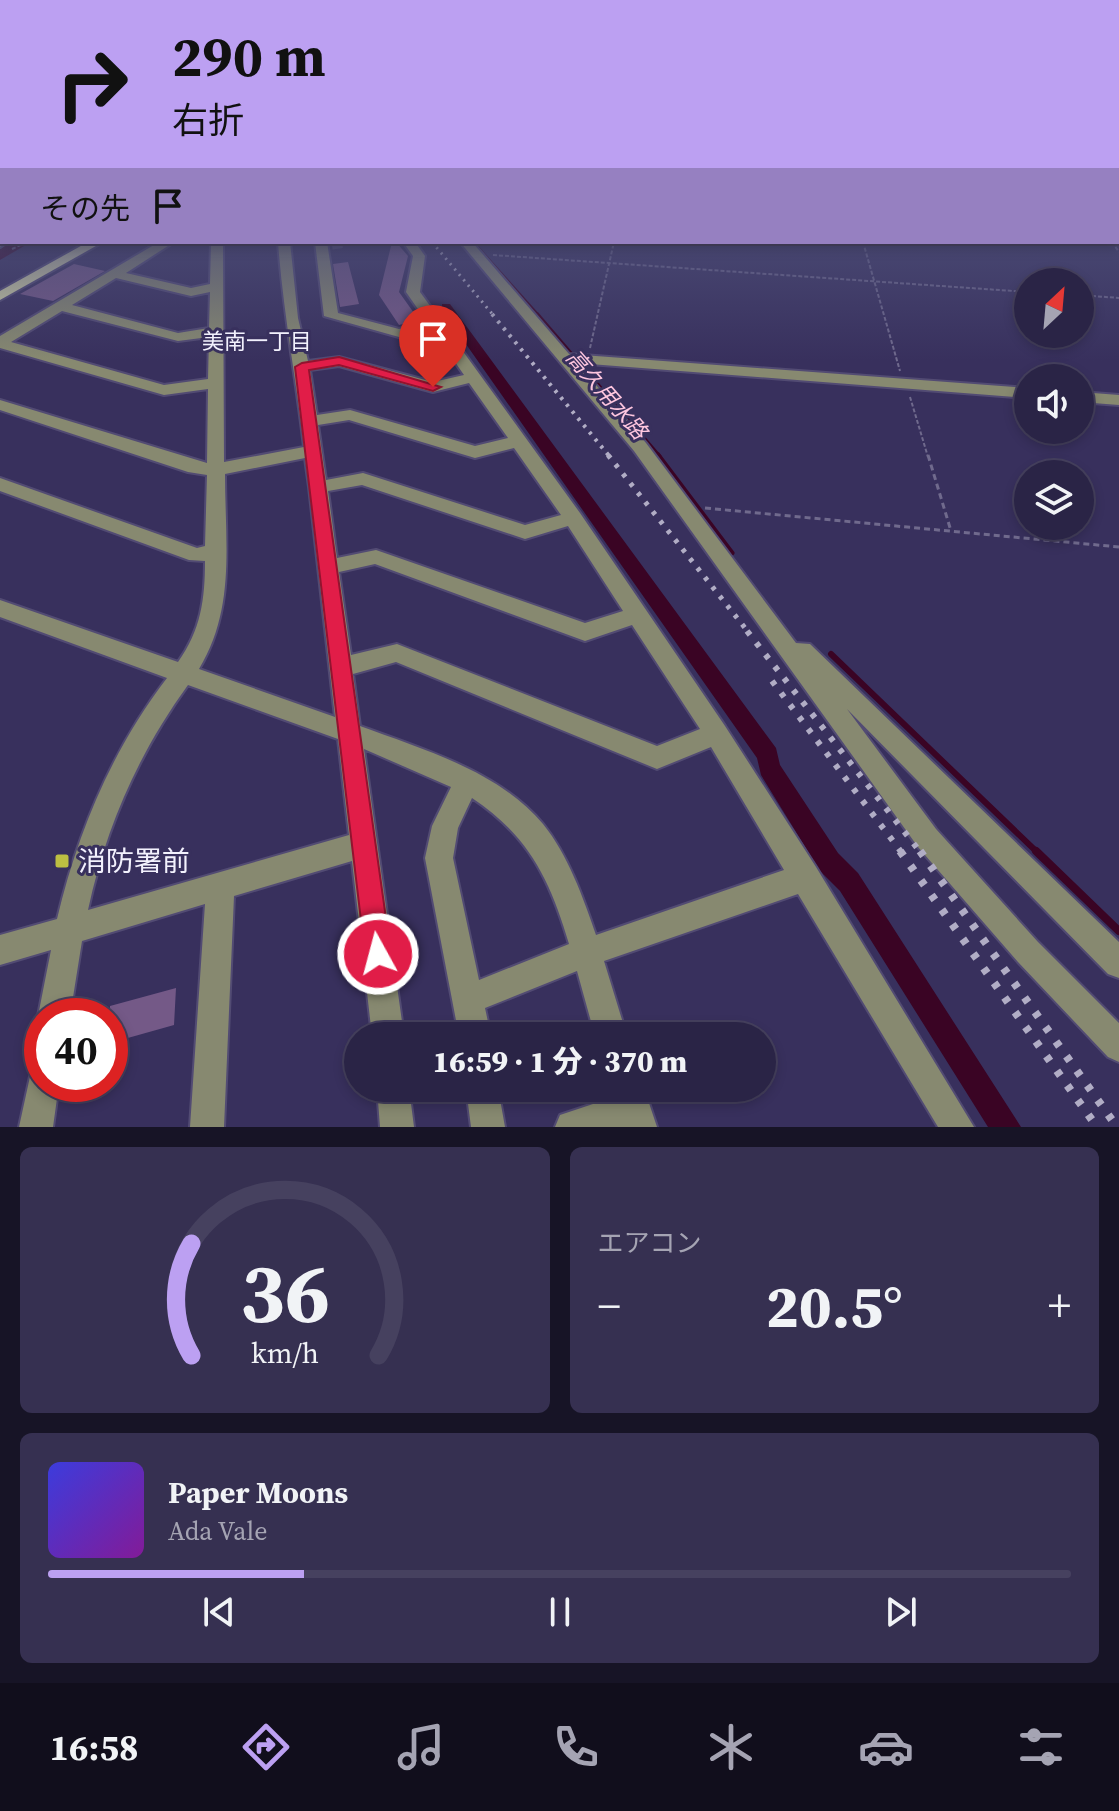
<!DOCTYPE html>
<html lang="ja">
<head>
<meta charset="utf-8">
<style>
  body { margin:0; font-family:"Source Serif 4","Noto Sans JP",serif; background:#363051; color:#f1f3f6; height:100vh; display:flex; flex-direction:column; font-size:30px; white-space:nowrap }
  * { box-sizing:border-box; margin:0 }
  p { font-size:26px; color:#a5a4b3 }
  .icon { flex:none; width:44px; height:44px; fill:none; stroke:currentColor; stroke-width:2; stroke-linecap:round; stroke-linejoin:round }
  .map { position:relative; height:1127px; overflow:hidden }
  .sheet { display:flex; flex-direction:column; gap:20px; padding:20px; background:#171426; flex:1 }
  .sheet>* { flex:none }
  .banner { position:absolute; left:0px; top:0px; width:1120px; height:244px; box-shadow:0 4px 12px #0003,0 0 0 2px #46415f; background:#bca0f2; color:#111; overflow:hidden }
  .needle { width:52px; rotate:26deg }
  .controls { position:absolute; left:1014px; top:268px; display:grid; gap:16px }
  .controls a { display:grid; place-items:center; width:80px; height:80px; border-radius:50%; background:#2a2446; box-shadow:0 4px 12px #0003,0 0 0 2px #46415f; font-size:40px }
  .speed { position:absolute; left:24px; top:998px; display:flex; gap:16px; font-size:40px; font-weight:700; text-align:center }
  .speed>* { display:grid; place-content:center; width:104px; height:104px; border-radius:50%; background:#2a2446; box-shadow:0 4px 12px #0003,0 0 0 2px #46415f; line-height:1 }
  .speed .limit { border:12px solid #d22; background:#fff; color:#111 }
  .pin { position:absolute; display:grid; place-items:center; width:68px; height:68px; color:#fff; margin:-82px -34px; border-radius:50% 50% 50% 0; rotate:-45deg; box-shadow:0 0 8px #0007 }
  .pin .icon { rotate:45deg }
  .me { position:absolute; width:88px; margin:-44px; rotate:353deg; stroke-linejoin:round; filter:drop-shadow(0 0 6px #0008) }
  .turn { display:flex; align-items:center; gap:28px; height:168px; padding:0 40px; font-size:36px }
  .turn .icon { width:104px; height:104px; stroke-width:2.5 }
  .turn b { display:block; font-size:56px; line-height:68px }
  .then { display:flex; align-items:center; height:76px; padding:0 40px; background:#0003; gap:16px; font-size:30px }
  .big { font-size:60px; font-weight:800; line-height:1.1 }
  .sheet .card { flex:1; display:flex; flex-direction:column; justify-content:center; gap:12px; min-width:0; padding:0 28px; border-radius:12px; background:#363051 }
  .sheet .dial { align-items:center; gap:0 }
  .dial svg { height:208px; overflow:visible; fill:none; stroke:#46415f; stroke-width:7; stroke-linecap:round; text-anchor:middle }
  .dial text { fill:#f1f3f6; stroke:none }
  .song { display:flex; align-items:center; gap:24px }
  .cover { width:96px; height:96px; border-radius:12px; background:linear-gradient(135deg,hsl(240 70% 55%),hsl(290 70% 35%)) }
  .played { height:8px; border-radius:4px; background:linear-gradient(90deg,#bca0f2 25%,#46415f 25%) }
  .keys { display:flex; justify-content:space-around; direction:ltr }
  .heat { display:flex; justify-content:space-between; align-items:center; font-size:44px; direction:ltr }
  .sheet .tiles { flex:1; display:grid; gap:20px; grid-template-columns:1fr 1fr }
  .card:last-child { grid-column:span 2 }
  .trip { position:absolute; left:344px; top:1022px; width:432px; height:80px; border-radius:40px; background:#2a2446; box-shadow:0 4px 12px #0003,0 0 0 2px #46415f; font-weight:800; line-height:80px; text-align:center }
  .tab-bar { display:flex; height:128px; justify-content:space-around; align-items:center; background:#110e1c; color:#a5a4b3 }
  .tab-bar .icon { width:56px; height:56px }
  .tab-bar .active { color:#bca0f2 }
  .tab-bar b { font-size:36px; color:#f1f3f6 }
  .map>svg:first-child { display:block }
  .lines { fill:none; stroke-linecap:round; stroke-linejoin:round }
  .stream-far4 { stroke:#3a0424; stroke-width:3 }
  .stream-far3 { stroke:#3a0424; stroke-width:4 }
  .stream-far2 { stroke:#3a0424; stroke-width:5 }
  .stream-far1 { stroke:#3a0424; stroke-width:6 }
  .stream { stroke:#3a0424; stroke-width:8 }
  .canal { fill:#3a0424; fill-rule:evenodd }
  .river { fill:#3a0424; fill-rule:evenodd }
  .building { fill:#745987 }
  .minor-tunnel { stroke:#544d75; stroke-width:12; stroke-dasharray:12 6; stroke-linecap:butt }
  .minor-casing { stroke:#524b73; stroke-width:4 }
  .major-casing { stroke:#524b73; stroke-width:4 }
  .path-far1 { stroke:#706a8d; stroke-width:2; stroke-dasharray:4 2; stroke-linecap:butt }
  .path { stroke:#706a8d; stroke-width:3; stroke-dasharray:6 4; stroke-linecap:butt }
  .minor { fill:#878970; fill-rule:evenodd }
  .major { fill:#d6d8a6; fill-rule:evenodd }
  .rail-far4 { stroke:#b1adc5; stroke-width:3; stroke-dasharray:2 5; stroke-linecap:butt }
  .rail-far3 { stroke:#b1adc5; stroke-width:4; stroke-dasharray:3 6; stroke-linecap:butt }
  .rail-far2 { stroke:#b1adc5; stroke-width:5; stroke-dasharray:4 8; stroke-linecap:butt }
  .rail-far1 { stroke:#b1adc5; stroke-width:6; stroke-dasharray:5 10; stroke-linecap:butt }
  .rail { stroke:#b1adc5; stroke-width:8; stroke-dasharray:6 12; stroke-linecap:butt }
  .route { fill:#e11d48; stroke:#92132f; stroke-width:2 }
  .poi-dot { fill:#bdbf42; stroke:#38305d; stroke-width:3 }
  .labels { text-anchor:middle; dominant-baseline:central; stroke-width:6; stroke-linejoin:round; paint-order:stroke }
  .far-neighbourhood-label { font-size:22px; fill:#f2f1fd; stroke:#38305d }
  .far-water-label { font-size:22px; font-style:italic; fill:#fec6df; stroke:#38305d }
  .near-poi-label { font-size:28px; fill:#f2f1fd; stroke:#38305d; text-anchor:start }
</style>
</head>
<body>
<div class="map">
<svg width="1119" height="1127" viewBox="0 0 1119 1127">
  <rect width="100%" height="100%" fill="#38305d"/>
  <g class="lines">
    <path class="stream-far4" d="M 473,242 L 539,316"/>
    <path class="stream-far3" d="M 537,314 L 660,457"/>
    <path class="stream-far2" d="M 658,455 L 732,553"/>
    <path class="stream-far1" d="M 831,654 L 1038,853"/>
    <path class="stream" d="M 1036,851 L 1119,931"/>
    <path class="canal" d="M 442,304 L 450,304 L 776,748 L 780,765 L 838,853 L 858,873 L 1021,1127 L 988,1127 L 840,891 L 820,871 L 761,775 L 757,758 L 442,310 Z"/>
    <path class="river" d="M 8,242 L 31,242 L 0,260 L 0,247 Z"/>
  </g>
  <path class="building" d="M 392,242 L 396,242 L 408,256 L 399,292 L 419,320 L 399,325 L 379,295 Z
    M 348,262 L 359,304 L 340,307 L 333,264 Z
    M 74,264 L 105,271 L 53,301 L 20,294 Z
    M 176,988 L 174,1025 L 110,1043 L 110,1006 Z"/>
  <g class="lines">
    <path class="minor-tunnel" d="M 314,246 L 342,242"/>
    <defs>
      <path id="minor" d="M 0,219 L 2,219 L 2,225 L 0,225 Z
        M 2,237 L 2,242 L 7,242 L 0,247 Z
        M 159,242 L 174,242 L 126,273 L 191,288 L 210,284 L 211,242 L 223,242 L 224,462 L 304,447 C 296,378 283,311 278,242 L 290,242 L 298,318 L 308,361 L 339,357 L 433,382 L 464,375 L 432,329 L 399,337 L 324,316 L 315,242 L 327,242 L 338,313 L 399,329 L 427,322 L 406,292 L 413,256 L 403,242 L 415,242 L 425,256 L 420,292 L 580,513 L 725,726 L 816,867 L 974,1127 L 938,1127 L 798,894 L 604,961 L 627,1036 L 595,1036 L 577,971 L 485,1008 L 491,1036 L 459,1036 L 425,858 L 432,826 L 451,787 L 364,749 L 404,1036 L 372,1036 L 352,861 L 234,896 L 224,1127 L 190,1127 L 205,904 L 82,941 L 70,1016 L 42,1016 L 42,1025 L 38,1016 L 51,950 L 0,965 L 0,935 L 57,919 C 78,831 112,750 167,678 L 0,617 L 0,600 L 178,662 C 201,630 205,599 205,561 L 189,560 L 0,491 L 0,478 L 197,548 L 205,546 L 207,475 L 188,472 L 0,410 L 0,400 L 207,463 L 208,389 L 164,395 L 0,348 L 0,336 ZM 116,278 L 191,296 L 210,292 L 209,328 L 178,333 L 72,305 ZM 62,311 L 178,341 L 209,337 L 208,379 L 164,385 L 11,342 ZM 339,366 L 433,392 L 469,383 L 508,438 L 475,446 L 350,410 L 317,415 L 310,370 ZM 349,420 L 475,458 L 514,448 L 561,515 L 525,525 L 363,473 L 326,480 L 318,425 ZM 305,458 L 309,487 L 335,717 L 199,669 C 236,608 225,543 225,474 ZM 362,485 L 525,539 L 568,526 L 623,611 L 585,623 L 376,550 L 337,558 L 328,491 ZM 375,564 L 585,641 L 632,625 L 700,729 L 657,746 L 397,644 L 351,655 L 339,572 ZM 396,662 L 657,769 L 711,747 L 784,870 L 596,935 C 583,897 568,855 543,824 C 499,771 422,749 360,726 L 353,674 ZM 188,685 L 338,739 L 349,835 L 88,910 C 106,827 138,754 188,685 ZM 472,798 C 529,836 550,880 569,944 L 479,980 L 453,858 L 458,828 Z
        M 460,242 L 472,242 L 569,354 L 1028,388 L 1028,398 L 577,363 L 646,443 L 796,643 L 810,644 L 1119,942 L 1119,978 L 1108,974 L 847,709 L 936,829 L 1038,942 L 1119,1023 L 1119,1062 L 1108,1057 L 1018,962 L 918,847 L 634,451 Z
        M 1080,392 L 1119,395 L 1119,405 L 1080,402 Z
        M 42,1068 L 42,1084 L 59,1084 L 53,1127 L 19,1127 L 31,1072 Z
        M 377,1088 L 409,1088 L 414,1127 L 380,1127 Z
        M 466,1088 L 498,1088 L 505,1127 L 471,1127 Z
        M 612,1088 L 644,1088 L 657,1127 L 555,1127 L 560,1115 L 614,1097 Z"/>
      <path id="major" d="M 88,242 L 103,242 L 0,300 L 0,291 Z"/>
    </defs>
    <use href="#minor" class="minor-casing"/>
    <use href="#major" class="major-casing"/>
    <path class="path-far1" d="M 863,242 L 900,371
      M 1112,242 L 1119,252
      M 12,249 L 27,242
      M 493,255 L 1028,292
      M 1080,295 L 1119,298
      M 590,348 L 614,242
      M 910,397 L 928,457"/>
    <path class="path" d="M 928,455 L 951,531
      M 705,508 L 1119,547"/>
    <use href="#minor" class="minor"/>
    <use href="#major" class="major"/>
    <path class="rail-far4" d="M 432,242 L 494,316"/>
    <path class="rail-far3" d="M 492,314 L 610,457"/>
    <path class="rail-far2" d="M 608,455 L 749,633"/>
    <path class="rail-far1" d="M 747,631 L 921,853
      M 772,681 L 902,853"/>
    <path class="rail" d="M 900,851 L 1097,1127
      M 920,851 L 1117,1127"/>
  </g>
  <linearGradient id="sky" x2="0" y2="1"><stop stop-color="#1f1a33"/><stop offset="0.56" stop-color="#4d4e78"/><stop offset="1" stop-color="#4d4e78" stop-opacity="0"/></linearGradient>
  <rect width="1119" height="361" fill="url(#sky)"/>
  <path class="route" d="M 339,357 L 441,387 L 433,391 L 339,365 L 309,370 L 391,954 L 388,963 L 378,967 L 368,963 L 365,954 L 295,367 L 302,363 Z"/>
  <rect class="poi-dot" x="54" y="853" width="16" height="16" rx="4"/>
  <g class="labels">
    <g class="far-neighbourhood-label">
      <text x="257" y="341">美南一丁目</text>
    </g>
    <g class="far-water-label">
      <text transform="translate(607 394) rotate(49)">高久用水路</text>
    </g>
    <g class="near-poi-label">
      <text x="78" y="861">消防署前</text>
    </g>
  </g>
</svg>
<div class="controls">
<a><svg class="needle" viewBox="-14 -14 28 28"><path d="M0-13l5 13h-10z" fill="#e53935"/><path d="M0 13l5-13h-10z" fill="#a5a4b3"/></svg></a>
<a><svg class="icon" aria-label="sound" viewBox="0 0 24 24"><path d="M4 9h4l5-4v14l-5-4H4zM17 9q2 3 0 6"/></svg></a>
<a><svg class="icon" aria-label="layers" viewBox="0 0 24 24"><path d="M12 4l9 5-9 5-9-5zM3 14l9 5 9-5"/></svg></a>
</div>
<div class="speed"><div class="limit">40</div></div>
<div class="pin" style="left:433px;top:387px;background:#d93025"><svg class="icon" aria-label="arrive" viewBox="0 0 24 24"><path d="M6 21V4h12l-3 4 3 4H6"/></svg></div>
<svg class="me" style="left:378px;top:954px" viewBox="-20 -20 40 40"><circle r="17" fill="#e11d48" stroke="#fff" stroke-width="3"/><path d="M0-11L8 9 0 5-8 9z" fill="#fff"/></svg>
<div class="trip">16:59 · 1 分 · 370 m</div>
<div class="banner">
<div class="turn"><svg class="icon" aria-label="right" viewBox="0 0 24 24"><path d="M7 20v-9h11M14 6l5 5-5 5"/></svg><div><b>290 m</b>右折</div></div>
<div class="then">その先<svg class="icon" aria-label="arrive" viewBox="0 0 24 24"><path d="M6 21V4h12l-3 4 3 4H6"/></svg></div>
</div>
</div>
<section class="sheet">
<div class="tiles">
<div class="card dial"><svg viewBox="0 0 100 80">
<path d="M14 69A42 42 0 1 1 86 69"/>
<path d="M14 69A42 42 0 0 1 14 26" stroke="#bca0f2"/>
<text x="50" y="56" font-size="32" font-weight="700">36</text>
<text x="50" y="72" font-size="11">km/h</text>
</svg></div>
<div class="card"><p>エアコン</p>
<div class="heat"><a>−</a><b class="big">20.5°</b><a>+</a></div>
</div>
<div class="card">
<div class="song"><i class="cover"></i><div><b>Paper Moons</b><p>Ada Vale</p></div></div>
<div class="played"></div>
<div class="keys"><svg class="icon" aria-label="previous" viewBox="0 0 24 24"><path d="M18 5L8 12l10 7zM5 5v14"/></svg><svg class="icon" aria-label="pause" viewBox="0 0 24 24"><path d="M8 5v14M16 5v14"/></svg><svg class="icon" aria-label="next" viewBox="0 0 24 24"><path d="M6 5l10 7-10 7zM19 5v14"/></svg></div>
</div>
</div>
</section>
<nav class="tab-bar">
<b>16:58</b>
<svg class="icon active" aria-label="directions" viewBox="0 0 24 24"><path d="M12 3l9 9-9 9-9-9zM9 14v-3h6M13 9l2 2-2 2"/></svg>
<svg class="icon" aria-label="music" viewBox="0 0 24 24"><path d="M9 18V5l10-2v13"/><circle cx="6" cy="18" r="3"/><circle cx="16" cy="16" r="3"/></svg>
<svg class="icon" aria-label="phone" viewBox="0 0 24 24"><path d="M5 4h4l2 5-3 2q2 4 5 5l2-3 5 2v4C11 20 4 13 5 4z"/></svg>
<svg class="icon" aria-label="climate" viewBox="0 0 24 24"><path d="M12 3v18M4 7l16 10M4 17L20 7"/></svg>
<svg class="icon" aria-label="car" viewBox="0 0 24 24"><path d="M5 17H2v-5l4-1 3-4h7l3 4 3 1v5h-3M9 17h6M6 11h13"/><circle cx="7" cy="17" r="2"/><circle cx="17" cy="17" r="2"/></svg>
<svg class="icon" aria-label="filters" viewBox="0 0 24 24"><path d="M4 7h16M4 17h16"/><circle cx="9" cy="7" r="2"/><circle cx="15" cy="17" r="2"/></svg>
</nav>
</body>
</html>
